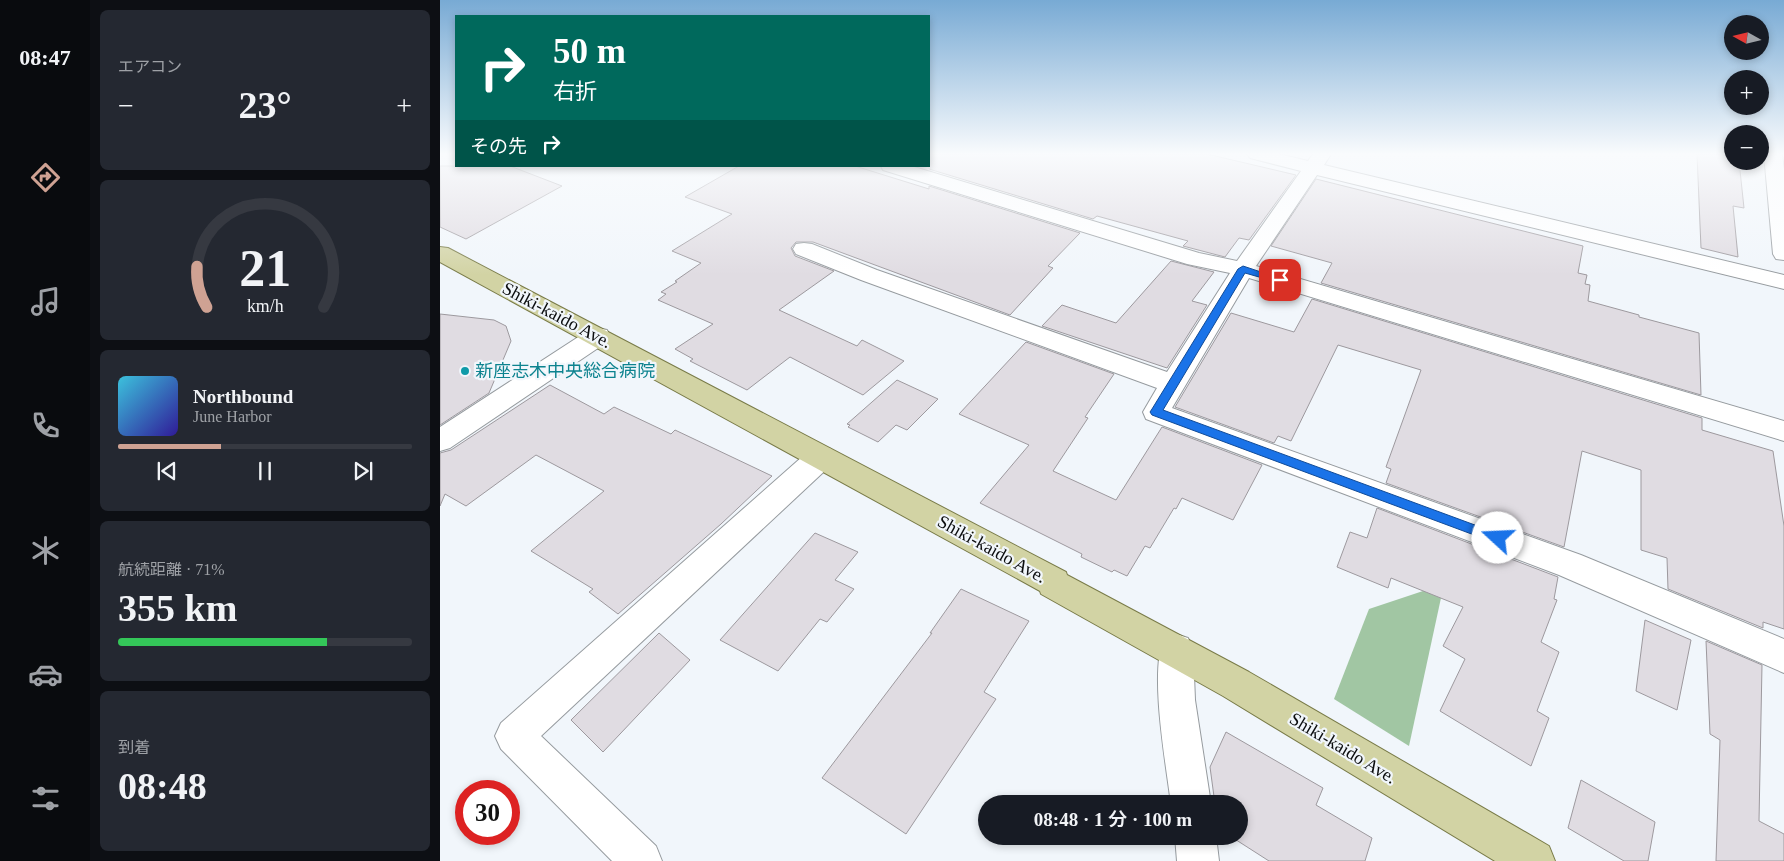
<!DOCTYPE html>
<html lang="ja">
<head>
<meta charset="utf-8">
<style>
  body { margin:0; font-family:"Times New Roman","Noto Sans JP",serif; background:#242831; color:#f1f3f6; height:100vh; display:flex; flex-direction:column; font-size:19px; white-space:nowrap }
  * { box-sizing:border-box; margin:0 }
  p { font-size:16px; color:#9ea1a6 }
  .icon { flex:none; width:28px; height:28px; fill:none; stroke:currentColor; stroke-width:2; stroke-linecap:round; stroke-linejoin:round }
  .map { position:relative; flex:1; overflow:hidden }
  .panel { display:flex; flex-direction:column; gap:10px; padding:10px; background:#0d0f14; width:350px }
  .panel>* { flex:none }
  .top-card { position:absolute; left:15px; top:15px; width:475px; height:152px; border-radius:0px; box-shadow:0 2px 8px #0003; background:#00695c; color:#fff; overflow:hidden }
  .needle { width:32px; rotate:278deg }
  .buttons { position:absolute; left:1284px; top:15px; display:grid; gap:10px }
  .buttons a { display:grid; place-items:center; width:45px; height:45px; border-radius:50%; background:#171b24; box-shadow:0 2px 8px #0003; font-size:25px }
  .speed { position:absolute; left:15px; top:780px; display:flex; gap:10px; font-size:25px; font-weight:700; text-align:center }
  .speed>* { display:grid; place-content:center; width:65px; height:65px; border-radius:50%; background:#171b24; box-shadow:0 2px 8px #0003; line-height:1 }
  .speed .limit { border:8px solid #d22; background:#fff; color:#111 }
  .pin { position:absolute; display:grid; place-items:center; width:42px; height:42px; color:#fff; margin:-21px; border-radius:10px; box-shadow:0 2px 8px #0006 }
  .me { position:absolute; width:55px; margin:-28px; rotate:290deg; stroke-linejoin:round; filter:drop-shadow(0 0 4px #0008) }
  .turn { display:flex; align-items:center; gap:18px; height:105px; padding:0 15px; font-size:22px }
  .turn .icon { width:65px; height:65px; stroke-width:2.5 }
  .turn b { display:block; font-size:35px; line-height:42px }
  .then { display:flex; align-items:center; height:48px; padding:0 15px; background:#0003; gap:10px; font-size:19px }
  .big { font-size:38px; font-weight:600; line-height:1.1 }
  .panel .card { flex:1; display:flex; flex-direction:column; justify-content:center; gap:8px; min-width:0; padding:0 18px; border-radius:8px; background:#242831 }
  .panel .dial { align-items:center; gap:0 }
  .dial svg { height:130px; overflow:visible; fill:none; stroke:#363941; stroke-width:7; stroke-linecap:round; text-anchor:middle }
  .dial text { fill:#f1f3f6; stroke:none }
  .song { display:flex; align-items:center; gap:15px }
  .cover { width:60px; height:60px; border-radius:8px; background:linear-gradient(135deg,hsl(190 70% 55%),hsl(250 70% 35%)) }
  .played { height:5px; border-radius:2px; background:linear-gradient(90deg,#cfa293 35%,#363941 35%) }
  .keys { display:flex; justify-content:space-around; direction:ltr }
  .heat { display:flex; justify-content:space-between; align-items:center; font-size:28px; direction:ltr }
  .charge { height:8px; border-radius:4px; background:linear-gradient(90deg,#34c759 71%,#363941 0) }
  .trip { position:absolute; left:538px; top:795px; width:270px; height:50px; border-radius:25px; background:#171b24; box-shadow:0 2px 8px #0003; font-weight:600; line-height:50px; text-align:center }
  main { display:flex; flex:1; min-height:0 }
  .tabs { display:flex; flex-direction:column; width:90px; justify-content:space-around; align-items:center; background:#090b0e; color:#9ea1a6 }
  .tabs .icon { width:35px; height:35px }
  .tabs .current { color:#cfa293 }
  .tabs b { font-size:22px; color:#f1f3f6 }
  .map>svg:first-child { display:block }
  .forest { fill:#a1c6a3 }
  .building { fill:#e0dce2; stroke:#9d999e }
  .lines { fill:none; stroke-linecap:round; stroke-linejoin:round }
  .street-casing { stroke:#969b9f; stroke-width:2 }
  .primary-casing { stroke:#797b48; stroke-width:2 }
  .street { fill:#fff; fill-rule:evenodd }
  .primary { fill:#d2d3a4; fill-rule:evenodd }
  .route { fill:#1a73e8; stroke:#114b97 }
  .culture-dot { fill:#0f9aa8; stroke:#f1f6fb; stroke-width:2 }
  .labels { text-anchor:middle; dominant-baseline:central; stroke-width:4.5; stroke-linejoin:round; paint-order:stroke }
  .street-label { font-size:18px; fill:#0b0d0e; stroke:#f1f6fb }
  .culture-label { font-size:18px; fill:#0d838f; stroke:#f1f6fb; text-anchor:start }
</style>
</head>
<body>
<main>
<nav class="tabs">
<b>08:47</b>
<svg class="icon current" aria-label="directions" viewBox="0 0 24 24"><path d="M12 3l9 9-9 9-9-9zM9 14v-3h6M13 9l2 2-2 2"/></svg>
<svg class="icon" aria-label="music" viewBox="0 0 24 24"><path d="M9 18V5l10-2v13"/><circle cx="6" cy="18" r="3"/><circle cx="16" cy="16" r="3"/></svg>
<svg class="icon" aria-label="phone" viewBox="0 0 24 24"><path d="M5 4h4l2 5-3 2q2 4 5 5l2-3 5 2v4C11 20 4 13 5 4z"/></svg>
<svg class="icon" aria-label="climate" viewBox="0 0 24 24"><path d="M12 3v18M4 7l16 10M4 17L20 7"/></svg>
<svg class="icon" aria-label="car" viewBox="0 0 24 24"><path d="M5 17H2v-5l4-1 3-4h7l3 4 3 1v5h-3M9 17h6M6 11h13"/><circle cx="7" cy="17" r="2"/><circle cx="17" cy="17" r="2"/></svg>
<svg class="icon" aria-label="filters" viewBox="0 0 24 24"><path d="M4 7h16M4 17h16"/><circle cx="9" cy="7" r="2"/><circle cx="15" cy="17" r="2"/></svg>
</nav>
<section class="panel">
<div class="card"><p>エアコン</p>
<div class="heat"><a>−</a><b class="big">23°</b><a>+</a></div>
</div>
<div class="card dial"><svg viewBox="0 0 100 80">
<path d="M14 69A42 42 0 1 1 86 69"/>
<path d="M14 69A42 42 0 0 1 8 44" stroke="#cfa293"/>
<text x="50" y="56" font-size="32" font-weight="700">21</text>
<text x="50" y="72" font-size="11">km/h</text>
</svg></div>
<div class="card">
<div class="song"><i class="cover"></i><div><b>Northbound</b><p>June Harbor</p></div></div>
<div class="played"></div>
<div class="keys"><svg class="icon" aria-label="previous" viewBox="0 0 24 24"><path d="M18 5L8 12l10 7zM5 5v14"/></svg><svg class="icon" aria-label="pause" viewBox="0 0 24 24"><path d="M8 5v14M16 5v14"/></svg><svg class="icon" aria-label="next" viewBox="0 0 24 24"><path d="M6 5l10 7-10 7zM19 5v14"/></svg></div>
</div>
<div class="card"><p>航続距離 · 71%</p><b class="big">355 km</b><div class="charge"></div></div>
<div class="card"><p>到着</p><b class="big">08:48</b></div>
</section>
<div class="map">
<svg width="1344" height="861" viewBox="0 0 1344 861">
  <rect width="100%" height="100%" fill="#f1f6fb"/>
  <path class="forest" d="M 1004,584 L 969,746 L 894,699 L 929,609 Z"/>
  <path class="building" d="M 489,154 L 767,154 L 856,175 L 809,240 L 799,238 L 785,257 L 743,246 L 748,241 L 657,216 L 653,219 L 489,169 Z
    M 1257,154 L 1292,154 L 1292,161 L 1299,161 L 1304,208 L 1293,206 L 1298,257 L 1261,248 Z
    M 0,166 L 70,166 L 122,186 L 26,239 L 0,227 Z
    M 299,166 L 415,166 L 489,189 L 489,186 L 640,233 L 608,266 L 613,268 L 570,315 L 373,242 L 356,242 L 351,248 L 355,256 L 394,271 L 339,310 L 417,346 L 422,340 L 464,361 L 423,395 L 350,357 L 307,390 L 250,361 L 253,359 L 235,349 L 273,324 L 218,300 L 226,294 L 221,292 L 237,282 L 235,281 L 261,263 L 232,251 L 292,214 L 245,197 Z
    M 876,179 L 1143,246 L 1138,273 L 1147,275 L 1145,284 L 1150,285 L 1148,301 L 1199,315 L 1199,317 L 1259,333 L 1261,395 L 881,283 L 892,263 L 831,246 Z
    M 731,261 L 774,272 L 752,301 L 767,305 L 727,368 L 602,326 L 622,305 L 676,323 Z
    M 872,299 L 1262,418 L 1262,430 L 1333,451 L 1344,526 L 1344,629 L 1323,622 L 1323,628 L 1228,589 L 1227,558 L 1201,550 L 1201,470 L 1142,451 L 1124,547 L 946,483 L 951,469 L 946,467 L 981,370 L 898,345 L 851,441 L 838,436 L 834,443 L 735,407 L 791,313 L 854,332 Z
    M 0,314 L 54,320 L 66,326 L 71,341 L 49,393 L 0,425 Z
    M 586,342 L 674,374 L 645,417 L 648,418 L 613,471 L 676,500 L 722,427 L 822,465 L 793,520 L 742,498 L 736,509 L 734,508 L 710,548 L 705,546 L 687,576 L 674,570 L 672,572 L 641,557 L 642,554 L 540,503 L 589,445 L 519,414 Z
    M 457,380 L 498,399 L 467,430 L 456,425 L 438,442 L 408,427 L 410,425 L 407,424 Z
    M 110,385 L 164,414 L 174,407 L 231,434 L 235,430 L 332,476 L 281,524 L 178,614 L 149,592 L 153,589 L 91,551 L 164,491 L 96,455 L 26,506 L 5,494 L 0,506 L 0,453 L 11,450 Z
    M 937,508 L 1118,577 L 1114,599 L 1117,600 L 1101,642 L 1119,652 L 1097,711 L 1109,718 L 1091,766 L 1000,711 L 1025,659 L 1003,646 L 1023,607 L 951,578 L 948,588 L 897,567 L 910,532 L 927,538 Z
    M 375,533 L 418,552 L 395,580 L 414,589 L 387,622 L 380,619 L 338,671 L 280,640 Z
    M 521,589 L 589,621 L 544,692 L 556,699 L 466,834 L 382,778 L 492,633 L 490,633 Z
    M 1205,620 L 1251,640 L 1237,710 L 1196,691 Z
    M 219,633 L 250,660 L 163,752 L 131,720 Z
    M 1266,641 L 1322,665 L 1319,821 L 1344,834 L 1344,861 L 1276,861 L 1280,740 L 1270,734 Z
    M 786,732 L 883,788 L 876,805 L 932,838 L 925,861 L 829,861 L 790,836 L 799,836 L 799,804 L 775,804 L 770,767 Z
    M 1141,780 L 1215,822 L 1208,861 L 1184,861 L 1128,828 Z"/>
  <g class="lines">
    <defs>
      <path id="street" d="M 807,154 L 839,154 L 868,161 L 873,154 L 891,154 L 884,165 L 1344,275 L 1344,289 L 877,175 L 816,266 L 1344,421 L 1344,441 L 809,278 L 732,408 L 1141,555 L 1344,639 L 1344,673 L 1119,575 L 706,419 L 703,412 L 717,388 L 421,280 L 356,254 L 353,249 L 356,244 L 364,243 L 372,244 L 437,270 L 727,372 L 790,273 L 747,264 L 443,170 L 441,166 L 471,166 L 759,253 L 797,261 L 861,171 L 810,158 Z
        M 1324,154 L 1342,154 L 1344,169 L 1344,260 L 1336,259 L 1333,254 Z
        M 158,328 L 167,330 L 170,336 L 167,342 L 10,448 L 0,451 L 0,427 L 149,330 Z
        M 381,446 L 391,449 L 395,457 L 391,465 L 101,736 L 216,846 L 222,861 L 172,861 L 61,749 L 55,736 L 61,723 L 371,449 Z
        M 736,634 L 748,638 L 753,650 L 755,700 L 771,804 L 731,804 C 726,764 709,672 724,638 Z
        M 735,836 L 776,836 L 779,861 L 737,861 Z"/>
      <path id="primary" d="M 0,247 L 8,248 L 626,572 L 627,575 L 809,672 L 1109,846 L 1115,861 L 1055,861 L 783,696 L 601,594 L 600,591 L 0,262 Z"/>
    </defs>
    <use href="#street" class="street-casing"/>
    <use href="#primary" class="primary-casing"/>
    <use href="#street" class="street"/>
    <use href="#primary" class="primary"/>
  </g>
  <linearGradient id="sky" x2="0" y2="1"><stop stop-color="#78aad4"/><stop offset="0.56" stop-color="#f9fbfd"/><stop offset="1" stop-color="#f9fbfd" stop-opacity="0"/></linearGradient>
  <rect width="1344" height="275" fill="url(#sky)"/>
  <path class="route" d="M 803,266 L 845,280 L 840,283 L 805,273 L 723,410 L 1062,535 L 1064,538 L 1062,542 L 1058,544 L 1053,542 L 712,415 L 710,412 L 712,409 L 798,269 Z"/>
  <circle class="culture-dot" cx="25" cy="371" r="5"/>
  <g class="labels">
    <g class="street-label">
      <text transform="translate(117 315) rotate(28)">Shiki-kaido Ave.</text>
      <text transform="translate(552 549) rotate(29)">Shiki-kaido Ave.</text>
      <text transform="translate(903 748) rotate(31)">Shiki-kaido Ave.</text>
    </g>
    <g class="culture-label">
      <text x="35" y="371">新座志木中央総合病院</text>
    </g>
  </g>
</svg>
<div class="buttons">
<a><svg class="needle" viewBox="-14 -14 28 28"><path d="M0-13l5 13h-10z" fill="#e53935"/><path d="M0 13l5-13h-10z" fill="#9ea1a6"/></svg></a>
<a>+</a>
<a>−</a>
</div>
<div class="speed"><div class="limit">30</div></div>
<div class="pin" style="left:840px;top:280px;background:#d93025"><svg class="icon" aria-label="arrive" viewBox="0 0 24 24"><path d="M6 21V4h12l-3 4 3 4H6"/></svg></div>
<svg class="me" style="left:1058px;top:538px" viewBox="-20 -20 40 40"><circle r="19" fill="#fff"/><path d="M0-13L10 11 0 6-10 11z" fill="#1a73e8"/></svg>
<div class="trip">08:48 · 1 分 · 100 m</div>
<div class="top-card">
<div class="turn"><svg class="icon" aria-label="right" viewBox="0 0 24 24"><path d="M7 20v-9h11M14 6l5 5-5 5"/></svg><div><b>50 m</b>右折</div></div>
<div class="then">その先<svg class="icon" aria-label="right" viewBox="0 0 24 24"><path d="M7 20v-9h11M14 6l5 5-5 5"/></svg></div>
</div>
</div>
</main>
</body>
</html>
